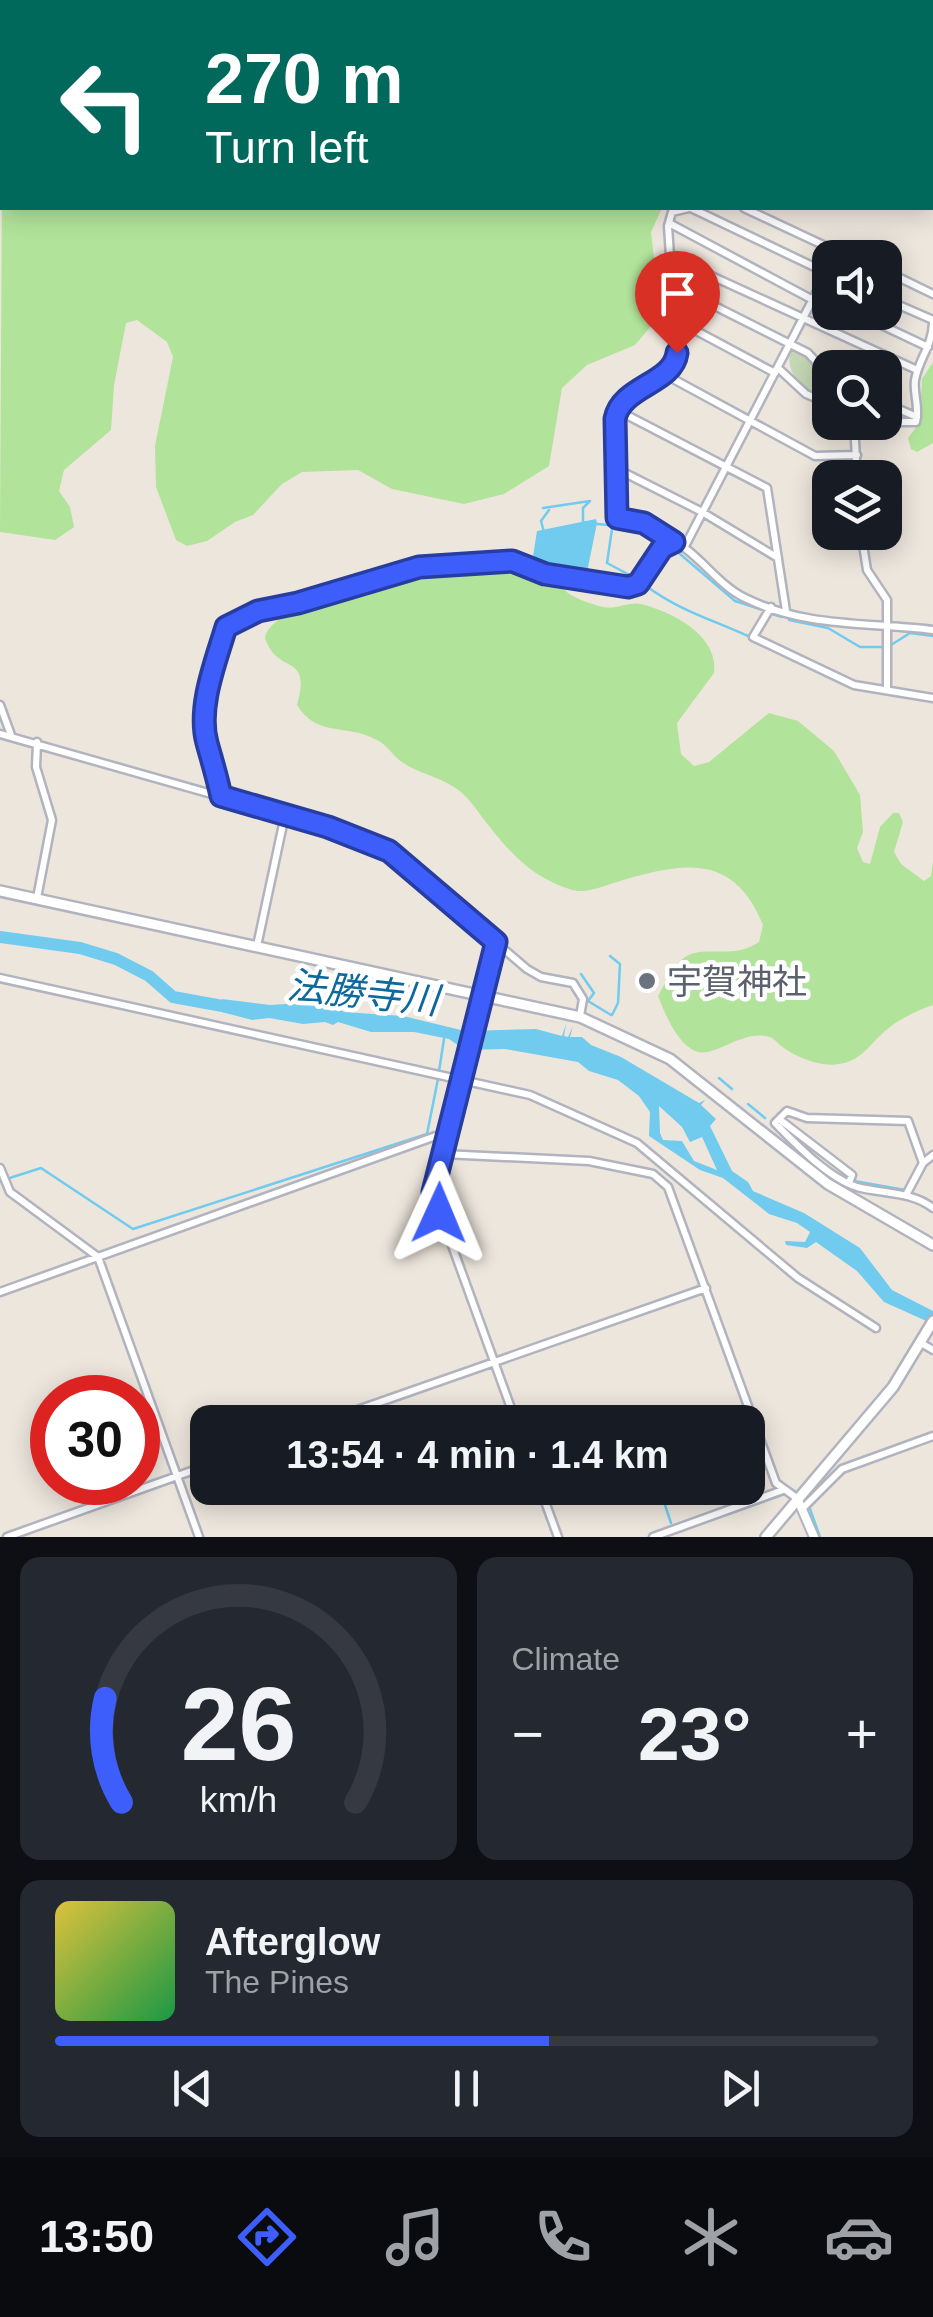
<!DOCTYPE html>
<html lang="en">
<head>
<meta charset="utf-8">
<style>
  body { margin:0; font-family:Arial,"Noto Sans JP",sans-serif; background:#242831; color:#f1f3f6; height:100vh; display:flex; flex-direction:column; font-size:38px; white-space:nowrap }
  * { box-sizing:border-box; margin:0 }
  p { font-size:32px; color:#9ea1a6 }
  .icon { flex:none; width:55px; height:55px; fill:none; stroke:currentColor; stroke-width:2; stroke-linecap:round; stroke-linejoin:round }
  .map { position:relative; height:1537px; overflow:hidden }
  .side { display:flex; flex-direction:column; gap:20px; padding:20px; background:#0d0f14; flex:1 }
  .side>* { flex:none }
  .top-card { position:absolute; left:0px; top:0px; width:935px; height:210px; box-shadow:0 5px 25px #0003; background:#00695c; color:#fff; overflow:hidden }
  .fabs { position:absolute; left:812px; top:240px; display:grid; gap:20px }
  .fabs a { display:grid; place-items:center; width:90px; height:90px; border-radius:20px; background:#171b24; box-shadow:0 5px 25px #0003; font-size:50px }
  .speed { position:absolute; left:30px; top:1375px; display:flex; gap:20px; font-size:50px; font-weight:700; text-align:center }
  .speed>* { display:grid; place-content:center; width:130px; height:130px; border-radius:50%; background:#171b24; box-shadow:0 5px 25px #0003; line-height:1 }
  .speed .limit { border:15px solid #d22; background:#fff; color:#111 }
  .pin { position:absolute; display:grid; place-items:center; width:85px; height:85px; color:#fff; margin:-102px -42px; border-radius:50% 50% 50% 0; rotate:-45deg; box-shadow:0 0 10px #0007 }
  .pin .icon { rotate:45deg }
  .me { position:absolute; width:110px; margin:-55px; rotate:1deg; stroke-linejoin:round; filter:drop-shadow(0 0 8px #0008) }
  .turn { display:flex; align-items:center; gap:35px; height:210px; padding:0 40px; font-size:45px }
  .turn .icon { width:130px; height:130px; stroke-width:2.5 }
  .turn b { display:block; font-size:70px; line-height:85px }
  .big { font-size:75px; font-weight:600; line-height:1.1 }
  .side .widget { flex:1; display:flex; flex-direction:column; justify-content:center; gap:15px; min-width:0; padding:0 35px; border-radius:20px; background:#242831 }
  .side .dial { align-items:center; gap:0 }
  .dial svg { height:260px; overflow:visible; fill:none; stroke:#363941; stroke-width:7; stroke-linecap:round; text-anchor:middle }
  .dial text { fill:#f1f3f6; stroke:none }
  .song { display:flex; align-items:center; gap:30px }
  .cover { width:120px; height:120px; border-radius:15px; background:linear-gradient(135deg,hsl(50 70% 55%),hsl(140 70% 35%)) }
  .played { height:10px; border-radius:5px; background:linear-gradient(90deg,#3d5efa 60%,#363941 60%) }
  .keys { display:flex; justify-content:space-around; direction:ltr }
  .heat { display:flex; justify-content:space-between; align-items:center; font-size:55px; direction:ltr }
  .side .tiles { flex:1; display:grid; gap:20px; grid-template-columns:1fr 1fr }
  .widget:last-child { grid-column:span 2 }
  .trip { position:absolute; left:190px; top:1405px; width:575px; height:100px; border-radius:20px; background:#171b24; box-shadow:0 5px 25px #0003; font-weight:600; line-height:100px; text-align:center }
  .tab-bar { display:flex; height:160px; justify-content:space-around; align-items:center; background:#090b0e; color:#9ea1a6 }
  .tab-bar .icon { width:70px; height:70px }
  .tab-bar .current { color:#3d5efa }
  .tab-bar b { font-size:45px; color:#f1f3f6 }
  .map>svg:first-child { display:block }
  .green { fill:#b2e39a }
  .cemetery { fill:#c5d7b4 }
  .water { fill:#71cbef; fill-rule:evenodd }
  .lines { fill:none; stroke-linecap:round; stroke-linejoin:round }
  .stream { stroke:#71cbef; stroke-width:2.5 }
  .river { stroke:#71cbef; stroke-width:12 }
  .minor-casing { stroke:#b1b3bf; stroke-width:11 }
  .tertiary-casing { stroke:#b1b3bf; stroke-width:12 }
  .secondary-casing { stroke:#b1b3bf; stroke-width:14 }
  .minor { stroke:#fff; stroke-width:6 }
  .tertiary { stroke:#fff; stroke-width:8 }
  .secondary { stroke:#fff; stroke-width:9 }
  .route-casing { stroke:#283da2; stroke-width:25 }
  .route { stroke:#3d5efa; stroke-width:18 }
  .worship-dot { fill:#6b7280; stroke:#fff; stroke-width:4 }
  .labels { text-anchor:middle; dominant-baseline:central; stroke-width:9; stroke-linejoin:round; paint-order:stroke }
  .worship-label { font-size:35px; fill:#5b616d; stroke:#fff; text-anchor:start }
  .water-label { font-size:38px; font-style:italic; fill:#0d699d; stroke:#fff }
</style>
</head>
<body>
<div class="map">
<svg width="933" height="1537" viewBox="0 0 933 1537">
  <rect width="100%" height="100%" fill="#ede6dd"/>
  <path class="green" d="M 0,0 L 336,1 L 392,0 L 391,2 L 2,2 L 2,93 Z
    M 2,179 L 2,208 L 662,208 L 651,232 L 658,292 L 652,325 L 635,345 L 587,365 L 562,388 L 549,466 L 504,494 L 464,504 L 392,489 L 358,470 L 302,472 L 282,484 L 253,515 L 235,522 L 207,541 L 187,546 L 176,540 L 156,487 L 155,446 L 173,357 L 167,342 L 137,320 L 126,323 L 114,385 L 111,430 L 64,470 L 59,491 L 70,507 L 74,527 L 55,540 L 0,532 Z
    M 933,362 L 933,443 L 917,452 L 911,449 L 908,438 L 920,422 L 922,379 Z
    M 446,573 L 456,576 C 487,576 528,566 557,581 C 569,587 558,584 567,592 C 573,598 594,605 603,607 C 616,610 629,601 641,604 C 672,612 719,635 714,673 L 677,723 L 681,754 L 694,766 L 709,762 L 769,713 L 798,721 L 834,751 L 860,795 L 863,832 L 857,848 L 863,862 L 870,864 L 880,827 L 893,813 L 899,813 L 903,822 L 894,852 L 901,864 L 924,881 L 931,876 L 933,862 L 933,1005 C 916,1011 899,1019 885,1031 C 873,1041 865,1055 850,1061 C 828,1070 803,1061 784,1048 C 776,1043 775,1037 765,1036 C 740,1032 717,1056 698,1052 C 678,1046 665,1014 658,996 C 665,984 669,971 680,961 C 701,941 730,962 759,942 L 763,925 C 733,851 681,863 617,882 C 603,886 587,894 572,890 C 532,878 510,853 485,821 C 476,809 467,795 454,787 C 437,776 416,773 399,760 C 391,753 387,745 377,740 C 346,723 317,738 297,705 C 312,651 278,677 265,638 C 271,600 411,575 446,573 Z"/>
  <path class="cemetery" d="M 791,348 L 808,355 L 828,378 L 820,397 C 800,388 784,371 791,348 Z"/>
  <path class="water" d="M 596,519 L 597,523 L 586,577 L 532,563 L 537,531 Z
    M 222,999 L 270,1005 L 318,1002 L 331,1003 L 344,1012 L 403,1016 L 465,1031 L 536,1029 L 562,1036 L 566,1024 L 564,1036 L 568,1037 L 573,1026 L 570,1037 L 582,1037 L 591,1045 L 621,1057 L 699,1103 L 705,1100 L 701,1105 L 716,1119 L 710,1126 L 732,1171 L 748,1182 L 753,1191 L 804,1213 L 860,1248 L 892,1290 L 933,1311 L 933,1324 L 884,1302 L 857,1271 L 816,1242 L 807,1248 L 786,1245 L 785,1241 L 805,1242 L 810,1232 L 797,1223 L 769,1214 L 723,1178 L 700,1170 L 649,1136 L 650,1112 L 639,1096 L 618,1080 L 589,1071 L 578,1062 L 505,1049 L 465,1050 L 449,1039 L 414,1032 L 371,1032 L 338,1022 L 333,1025 L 325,1022 L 303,1024 L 269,1018 L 252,1020 L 222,1012 ZM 659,1106 L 682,1127 L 690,1142 L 702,1137 L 717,1170 L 694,1161 L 682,1141 L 663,1140 L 660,1133 Z"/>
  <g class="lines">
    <path class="stream" d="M 927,0 L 927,2
      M 394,2 L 395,0
      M 439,2 L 441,0
      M 520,2 L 523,0
      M 543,508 L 590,501 L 583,508 L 583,523
      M 623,516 L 643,520 L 661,528
      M 597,524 L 642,528 L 665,542
      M 612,529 L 607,563 L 639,580
      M 544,532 L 541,521 L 549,510
      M 673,548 L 735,601 L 763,610
      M 646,586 C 682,612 711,619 750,637
      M 772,614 L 782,617
      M 789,620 L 828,628 L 860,647 L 884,647
      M 754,641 L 784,655
      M 891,645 L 910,633 L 933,636
      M 823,674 L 838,681
      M 610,956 L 620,964 L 618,1003 L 612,1015
      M 581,974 L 594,993 L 588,1001 L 611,1015
      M 439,1071 L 444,1039
      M 719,1078 L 732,1089
      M 748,1104 L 765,1118
      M 781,1125 L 854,1181 L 905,1190 L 933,1203
      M 0,1181 L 41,1168 L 133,1229 L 427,1134 L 438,1079
      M 779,1481 L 793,1490
      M 824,1483 L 839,1467
      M 662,1496 L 671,1523
      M 541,1501 L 554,1537
      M 810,1509 L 820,1537
      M 663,1537 L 779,1496"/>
    <path class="river" d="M 0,937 L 80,948 L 116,959 L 149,976 L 173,997 L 239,1009"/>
    <defs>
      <path id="minor" d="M 445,2 L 447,0
        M 529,2 L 531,0
        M 689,208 L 672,212 L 668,226 L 677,361 L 617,410 L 617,518 C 648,527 658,528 686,549 C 706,564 722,587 745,598 C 806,628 867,622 933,630
        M 691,208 L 829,274
        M 744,208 L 838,252 L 835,258
        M 669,223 L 813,300
        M 670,257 L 917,370
        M 673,285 L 808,353 L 830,377
        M 885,285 L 900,278 L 933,294
        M 815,295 L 830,301
        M 885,299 L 933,320
        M 854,312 L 928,347
        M 676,320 L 775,373
        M 778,368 L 806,394 L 830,404
        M 664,374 L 815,456 L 857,455
        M 885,403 L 917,417
        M 617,410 L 767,488 L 786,611
        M 854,422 L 857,478
        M 885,422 L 916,422 C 920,407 913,394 915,380 C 919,358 932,347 933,323
        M 615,468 L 702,512 L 778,558
        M 861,532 L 867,570 L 887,600 L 887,689
        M 684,548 L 830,266
        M 771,607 L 753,637 L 854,685 L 933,698
        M 0,705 L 11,735
        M 0,734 L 328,827 L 389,851 L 527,969 L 541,977 L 573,983 L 583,999 L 580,1016
        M 37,742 L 36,767 L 52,820 L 37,898
        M 221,796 C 217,778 212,761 207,743 C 197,707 216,661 226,627 L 258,611 L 298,603 L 419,567 L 513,561 L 545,574 L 632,588 C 651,576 653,552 674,542
        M 496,942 L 453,1124 L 448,1131 L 433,1193 L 516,1422
        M 257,946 L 285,815
        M 0,978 L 530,1095 L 637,1143 L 798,1278 L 876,1328
        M 779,1119 L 787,1111 L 807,1118 L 908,1121 L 923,1163 L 906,1195
        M 443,1154 L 589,1161 L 653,1174 L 668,1187 L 776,1483 L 798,1499
        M 923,1163 L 933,1155
        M 0,1168 L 10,1192 L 98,1257 L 199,1537
        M 849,1183 L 852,1175 L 779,1119 L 775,1123 C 796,1144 828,1178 857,1187 C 883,1194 911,1191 933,1208
        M 0,1292 L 447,1132
        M 921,1343 L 933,1350
        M 323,1422 L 706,1288
        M 540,1488 L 558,1537
        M 804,1507 L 842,1469 L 933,1436
        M 7,1537 L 208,1465
        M 653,1537 L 783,1490"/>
      <path id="tertiary" d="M 798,1500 L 814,1537"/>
      <path id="secondary" d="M 0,891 L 580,1017 L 670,1059 L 828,1184 L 933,1245
        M 766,1537 L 893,1387 L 933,1321"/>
    </defs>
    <use href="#minor" class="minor-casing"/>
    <use href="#tertiary" class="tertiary-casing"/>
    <use href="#secondary" class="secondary-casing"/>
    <use href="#minor" class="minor"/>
    <use href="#tertiary" class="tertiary"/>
    <use href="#secondary" class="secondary"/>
  </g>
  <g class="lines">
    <defs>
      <path id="route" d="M 439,1213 L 433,1192 L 496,942 L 389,851 L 328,827 L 221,796 C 217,777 212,761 207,743 C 197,707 216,661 226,627 L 258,611 L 298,603 L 419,567 L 512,561 L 545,574 L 628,587 L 638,584 L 662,548 L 674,542 L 644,523 L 617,518 L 615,419 C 621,386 673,384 677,353"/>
    </defs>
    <use href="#route" class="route-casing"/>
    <use href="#route" class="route"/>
  </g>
  <circle class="worship-dot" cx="647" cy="981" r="10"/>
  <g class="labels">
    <g class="worship-label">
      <text x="667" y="981">宇賀神社</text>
    </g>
    <g class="water-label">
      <text transform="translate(363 993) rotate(6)">法勝寺川</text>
    </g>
  </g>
</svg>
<div class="fabs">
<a><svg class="icon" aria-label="sound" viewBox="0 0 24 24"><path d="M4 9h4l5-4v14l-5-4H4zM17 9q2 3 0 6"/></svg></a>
<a><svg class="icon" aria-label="search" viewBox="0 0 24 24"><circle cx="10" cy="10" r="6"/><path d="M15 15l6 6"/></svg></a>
<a><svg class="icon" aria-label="layers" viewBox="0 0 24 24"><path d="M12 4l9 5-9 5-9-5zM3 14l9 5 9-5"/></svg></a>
</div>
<div class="speed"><div class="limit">30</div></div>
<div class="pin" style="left:677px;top:353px;background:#d93025"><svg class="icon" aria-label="arrive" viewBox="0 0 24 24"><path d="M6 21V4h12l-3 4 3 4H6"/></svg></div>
<svg class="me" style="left:439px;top:1213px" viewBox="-20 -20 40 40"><path d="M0-17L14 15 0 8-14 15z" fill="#3d5efa" stroke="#fff" stroke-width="4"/></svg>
<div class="trip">13:54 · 4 min · 1.4 km</div>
<div class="top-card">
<div class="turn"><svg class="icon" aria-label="left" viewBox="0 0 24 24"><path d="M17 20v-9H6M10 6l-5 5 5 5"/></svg><div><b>270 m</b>Turn left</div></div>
</div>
</div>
<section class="side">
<div class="tiles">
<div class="widget dial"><svg viewBox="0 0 100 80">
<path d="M14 69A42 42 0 1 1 86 69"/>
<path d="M14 69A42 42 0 0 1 9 37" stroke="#3d5efa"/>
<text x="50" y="56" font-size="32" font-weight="700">26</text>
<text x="50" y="72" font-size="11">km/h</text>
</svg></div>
<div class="widget"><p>Climate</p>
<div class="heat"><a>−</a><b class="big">23°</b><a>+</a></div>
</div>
<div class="widget">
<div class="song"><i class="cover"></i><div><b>Afterglow</b><p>The Pines</p></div></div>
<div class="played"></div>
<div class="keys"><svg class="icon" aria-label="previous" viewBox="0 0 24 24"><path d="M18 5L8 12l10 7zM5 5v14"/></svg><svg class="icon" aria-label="pause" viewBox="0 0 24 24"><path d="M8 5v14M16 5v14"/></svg><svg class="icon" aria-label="next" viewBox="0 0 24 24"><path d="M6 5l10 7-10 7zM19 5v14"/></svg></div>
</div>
</div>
</section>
<nav class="tab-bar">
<b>13:50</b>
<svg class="icon current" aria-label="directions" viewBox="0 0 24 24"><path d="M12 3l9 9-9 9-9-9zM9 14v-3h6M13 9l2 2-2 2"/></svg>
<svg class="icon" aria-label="music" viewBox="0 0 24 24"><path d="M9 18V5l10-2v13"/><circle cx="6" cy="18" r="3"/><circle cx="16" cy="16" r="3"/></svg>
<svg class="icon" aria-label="phone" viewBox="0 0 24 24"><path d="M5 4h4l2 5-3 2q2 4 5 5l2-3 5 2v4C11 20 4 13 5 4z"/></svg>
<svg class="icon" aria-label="climate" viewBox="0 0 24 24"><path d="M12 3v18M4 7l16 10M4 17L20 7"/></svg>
<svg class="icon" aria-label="car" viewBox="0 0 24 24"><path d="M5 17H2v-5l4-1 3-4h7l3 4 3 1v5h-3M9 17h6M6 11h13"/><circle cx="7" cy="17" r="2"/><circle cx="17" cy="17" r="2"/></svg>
</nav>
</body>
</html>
